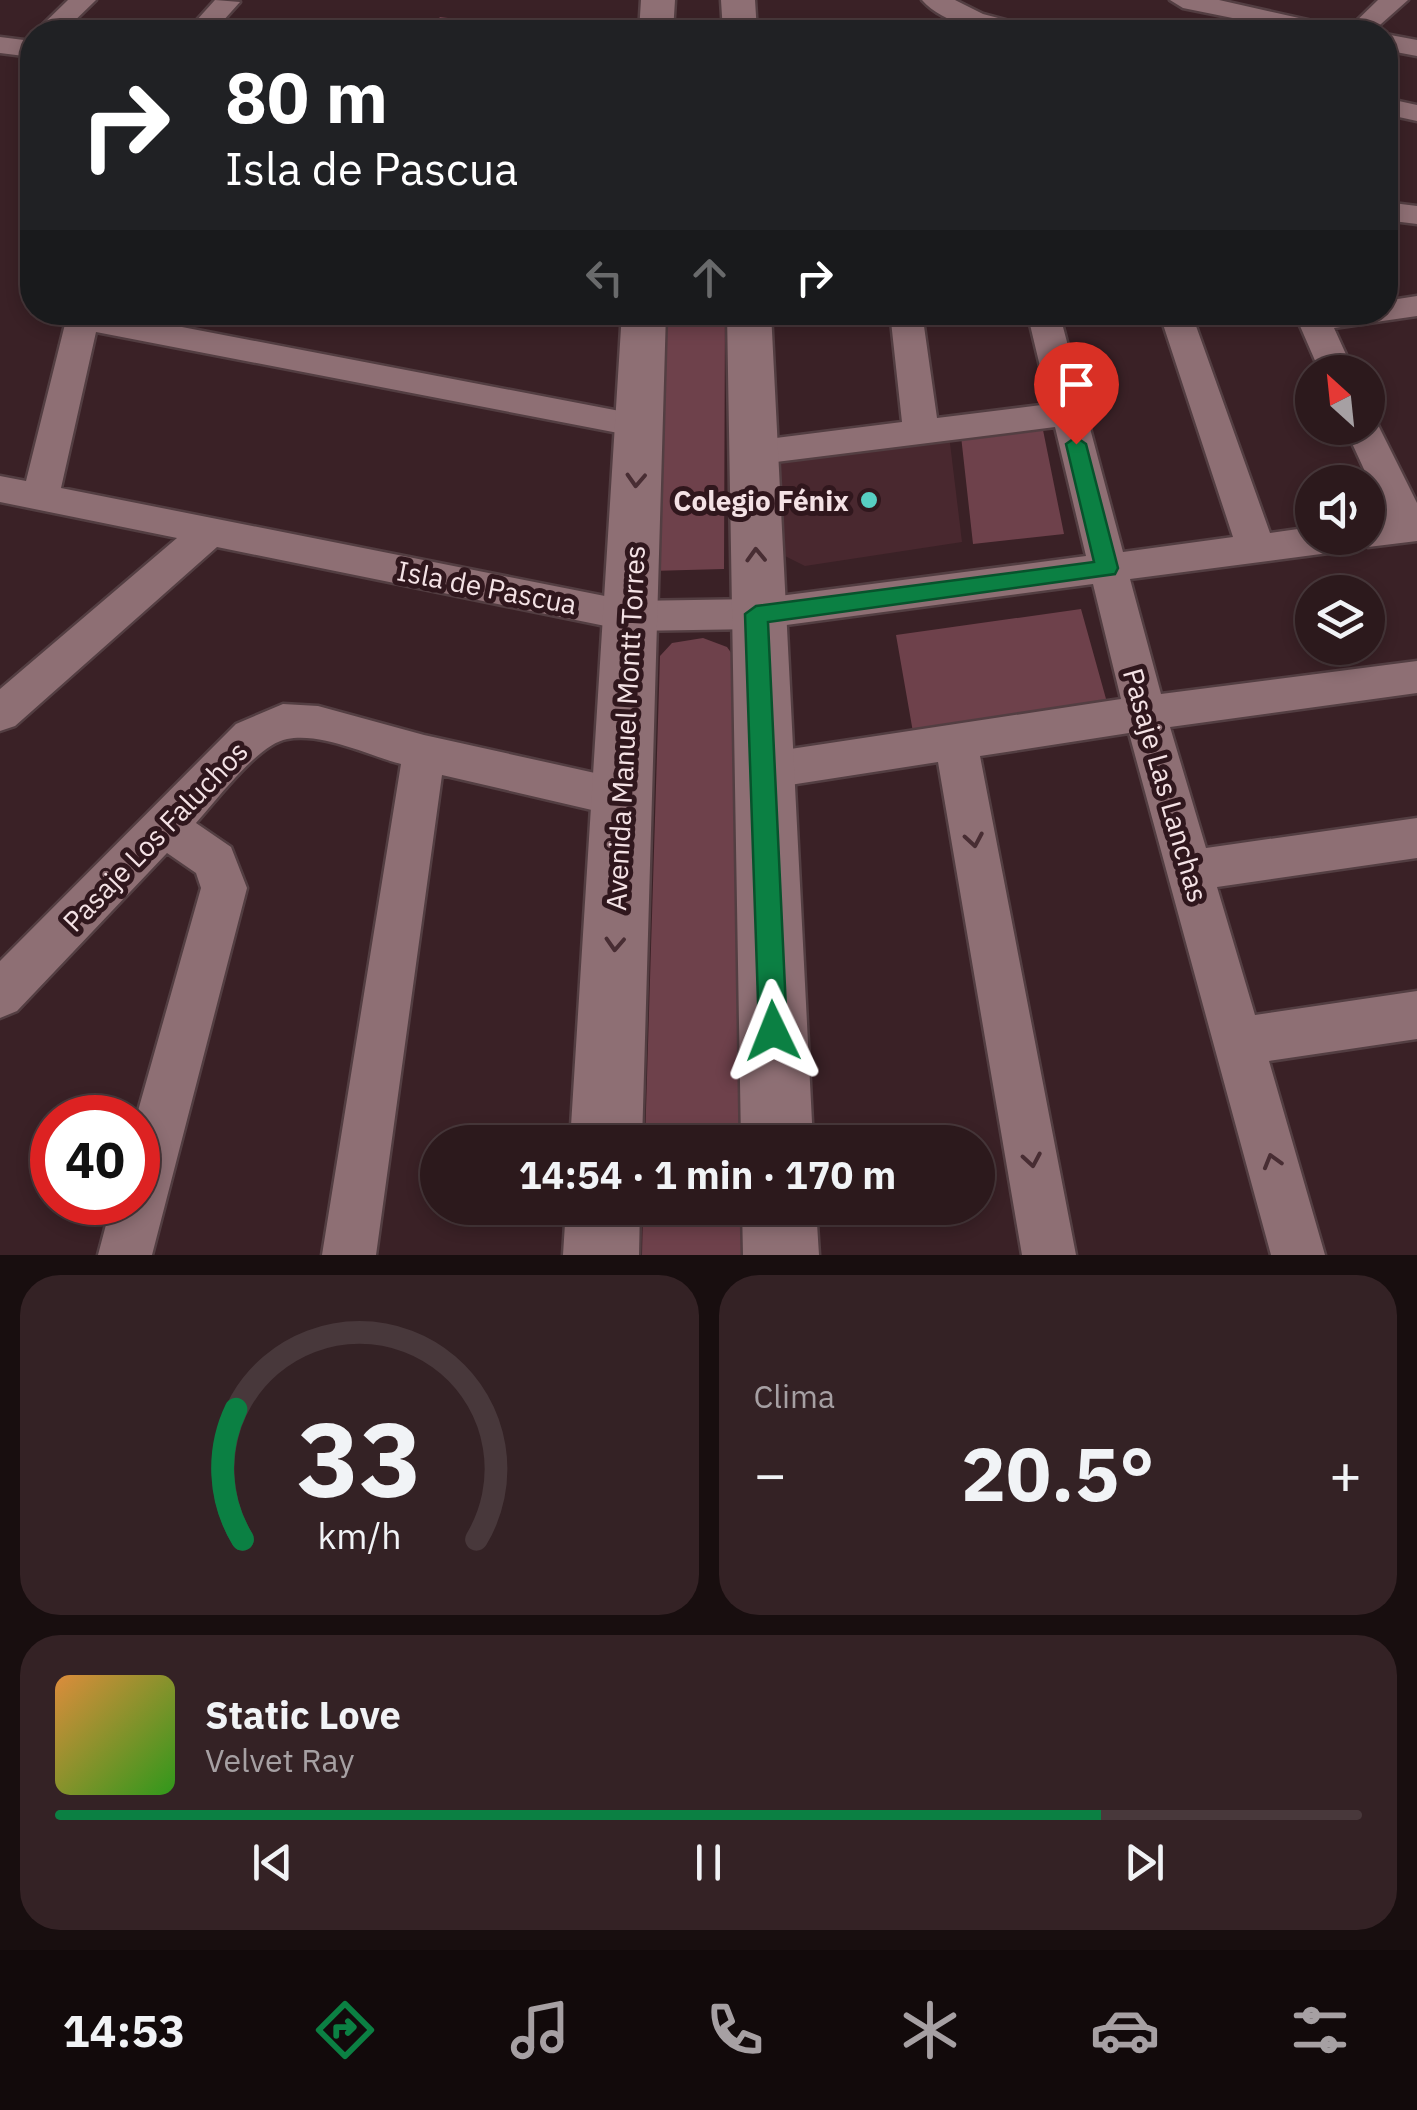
<!DOCTYPE html>
<html lang="es">
<head>
<meta charset="utf-8">
<style>
  body { margin:0; font-family:"IBM Plex Sans",sans-serif; background:#342225; color:#f1f3f6; height:100vh; display:flex; flex-direction:column; font-size:38px; white-space:nowrap }
  * { box-sizing:border-box; margin:0 }
  p { font-size:32px; color:#a6a0a3 }
  .icon { flex:none; width:55px; height:55px; fill:none; stroke:currentColor; stroke-width:2; stroke-linecap:round; stroke-linejoin:round }
  .map { position:relative; height:1255px; overflow:hidden }
  .drawer { display:flex; flex-direction:column; gap:20px; padding:20px; background:#180e0f; flex:1 }
  .drawer>* { flex:none }
  .top-card { position:absolute; left:20px; top:20px; width:1378px; height:305px; border-radius:40px; box-shadow:0 5px 15px #0003,0 0 0 2px #48383b; background:#202124; color:#fff; overflow:hidden }
  .needle { width:65px; rotate:333deg }
  .buttons { position:absolute; left:1295px; top:355px; display:grid; gap:20px }
  .buttons a { display:grid; place-items:center; width:90px; height:90px; border-radius:50%; background:#2c191c; box-shadow:0 5px 15px #0003,0 0 0 2px #48383b; font-size:50px }
  .speed { position:absolute; left:30px; top:1095px; display:flex; gap:20px; font-size:50px; font-weight:700; text-align:center }
  .speed>* { display:grid; place-content:center; width:130px; height:130px; border-radius:50%; background:#2c191c; box-shadow:0 5px 15px #0003,0 0 0 2px #48383b; line-height:1 }
  .speed .limit { border:15px solid #d22; background:#fff; color:#111 }
  .pin { position:absolute; display:grid; place-items:center; width:85px; height:85px; color:#fff; margin:-102px -42px; border-radius:50% 50% 50% 0; rotate:-45deg; box-shadow:0 0 10px #0007 }
  .pin .icon { rotate:45deg }
  .me { position:absolute; width:110px; margin:-55px; rotate:358deg; stroke-linejoin:round; filter:drop-shadow(0 0 8px #0008) }
  .turn { display:flex; align-items:center; gap:35px; height:210px; padding:0 40px; font-size:45px }
  .turn .icon { width:130px; height:130px; stroke-width:2.5 }
  .turn b { display:block; font-size:70px; line-height:85px }
  .lanes { display:flex; align-items:center; height:95px; padding:0 40px; background:#0003; justify-content:center; gap:50px; direction:ltr }
  .lanes .off { opacity:.35 }
  .big { font-size:75px; font-weight:700; line-height:1.1 }
  .drawer .card { flex:1; display:flex; flex-direction:column; justify-content:center; gap:15px; min-width:0; padding:0 35px; border-radius:40px; background:#342225 }
  .drawer .dial { align-items:center; gap:0 }
  .dial svg { height:260px; overflow:visible; fill:none; stroke:#48383b; stroke-width:7; stroke-linecap:round; text-anchor:middle }
  .dial text { fill:#f1f3f6; stroke:none }
  .song { display:flex; align-items:center; gap:30px }
  .cover { width:120px; height:120px; border-radius:15px; background:linear-gradient(135deg,hsl(30 70% 55%),hsl(110 70% 35%)) }
  .played { height:10px; border-radius:5px; background:linear-gradient(90deg,#0b8043 80%,#48383b 80%) }
  .keys { display:flex; justify-content:space-around; direction:ltr }
  .heat { display:flex; justify-content:space-between; align-items:center; font-size:55px; direction:ltr }
  .drawer .tiles { flex:1; display:grid; gap:20px; grid-template-columns:1fr 1fr }
  .card:last-child { grid-column:span 2 }
  .trip { position:absolute; left:420px; top:1125px; width:575px; height:100px; border-radius:50px; background:#2c191c; box-shadow:0 5px 15px #0003,0 0 0 2px #48383b; font-weight:700; line-height:100px; text-align:center }
  .dock { display:flex; height:160px; justify-content:space-around; align-items:center; background:#120a0b; color:#a6a0a3 }
  .dock .icon { width:70px; height:70px }
  .dock .active { color:#0b8043 }
  .dock b { font-size:45px; color:#f1f3f6 }
  .map>svg:first-child { display:block }
  .built { fill:#49282f }
  .green { fill:#6e414b }
  .lines { fill:none; stroke-linecap:round; stroke-linejoin:round }
  .street-casing { stroke:#533e42; stroke-width:5 }
  .secondary-casing { stroke:#533e42; stroke-width:5 }
  .street { fill:#8e6f74; fill-rule:evenodd }
  .secondary { fill:#8e6f74; fill-rule:evenodd }
  .oneway { stroke:#482d33 }
  .route { fill:#0b8043; stroke:#07532c; stroke-width:2.5 }
  .poi-dot { fill:#57cec2; stroke:#30171d; stroke-width:4 }
  .labels { text-anchor:middle; dominant-baseline:central; stroke-width:10; stroke-linejoin:round; paint-order:stroke }
  .poi-label { font-size:28px; font-weight:bold; fill:#f4e2e5; stroke:#30171d; text-anchor:end }
  .street-label { font-size:28px; fill:#f4e2e5; stroke:#30171d }
</style>
</head>
<body>
<div class="map">
<svg width="1417" height="1255" viewBox="0 0 1417 1255">
  <rect width="100%" height="100%" fill="#3a2126"/>
  <path class="built" d="M 949,435 L 962,542 L 805,566 L 785,556 L 779,457 Z"/>
  <path class="green" d="M 440,17 L 561,32 L 426,32 Z
    M 657,313 L 725,313 L 724,569 L 650,571 Z
    M 1042,425 L 1064,534 L 973,544 L 961,436 Z
    M 1081,609 L 1108,706 L 914,738 L 896,635 Z
    M 703,638 L 727,647 L 732,654 L 740,1142 L 645,1142 L 660,656 L 672,643 Z
    M 643,1208 L 741,1208 L 742,1255 L 642,1255 Z"/>
  <g class="lines">
    <defs>
      <path id="street" d="M 68,0 L 96,0 L 63,32 L 35,32 Z
        M 215,0 L 240,2 L 213,32 L 186,32 Z
        M 922,0 L 955,0 L 983,14 L 1032,27 L 1036,32 C 1000,34 948,29 922,0 Z
        M 1170,0 L 1219,0 L 1348,29 L 1378,0 L 1408,0 L 1372,32 L 1302,32 L 1183,8 Z
        M 1385,34 L 1417,40 L 1417,56 L 1385,50 Z
        M 0,37 L 32,41 L 32,57 L 0,53 Z
        M 1385,98 L 1417,105 L 1417,121 L 1385,114 Z
        M 1385,202 L 1417,206 L 1417,224 L 1385,220 Z
        M 1417,296 L 1417,316 L 1334,328 L 1354,372 L 1320,372 L 1294,312 L 1385,312 L 1385,301 Z
        M 68,312 L 104,312 L 651,417 L 657,425 L 651,433 L 639,437 L 96,332 L 61,488 L 630,601 L 757,599 L 1086,556 L 1055,427 L 752,465 L 739,462 L 734,453 L 739,444 L 752,441 L 902,422 L 890,312 L 922,312 L 937,418 L 1049,404 L 1027,312 L 1059,312 L 1123,552 L 1233,537 L 1159,312 L 1191,312 L 1270,533 L 1312,527 L 1312,538 L 1368,538 L 1368,519 L 1386,517 L 1345,428 L 1368,428 L 1368,417 L 1375,419 L 1417,503 L 1417,541 L 1368,547 L 1353,541 L 1349,548 L 1336,552 L 1130,579 L 1161,694 L 1417,661 L 1417,693 L 1170,727 L 1206,848 L 1417,818 L 1417,858 L 1217,887 L 1255,1015 L 1417,991 L 1417,1039 L 1269,1061 L 1325,1255 L 1271,1255 L 1129,733 L 980,756 L 1076,1255 L 1022,1255 L 938,762 L 764,789 L 749,784 L 742,771 L 749,758 L 764,753 L 1121,699 L 1093,584 L 757,629 L 630,631 L 217,547 L 15,726 L 0,731 L 0,689 L 177,538 L 0,502 L 0,476 L 26,481 Z
        M 283,704 L 318,706 L 424,735 L 622,779 L 638,785 L 644,798 L 638,811 L 622,817 L 442,775 L 376,1255 L 322,1255 L 401,764 C 368,755 321,732 287,739 C 258,744 216,801 196,823 L 231,847 L 247,888 L 152,1255 L 98,1255 L 112,1202 L 138,1202 L 136,1118 L 201,888 L 196,873 L 167,853 L 17,1011 L 0,1018 L 0,961 L 236,724 Z"/>
      <path id="secondary" d="M 641,0 L 675,0 L 673,32 L 639,32 Z
        M 721,0 L 755,0 L 757,32 L 723,32 Z
        M 622,312 L 666,312 L 642,1142 L 570,1142 Z
        M 727,312 L 771,312 L 813,1142 L 741,1142 Z
        M 566,1208 L 640,1208 L 639,1255 L 563,1255 Z
        M 742,1208 L 816,1208 L 819,1255 L 743,1255 Z"/>
    </defs>
    <use href="#street" class="street-casing"/>
    <use href="#secondary" class="secondary-casing"/>
    <use href="#street" class="street"/>
    <use href="#secondary" class="secondary"/>
  </g>
  <defs><path id="oneway-chevron" d="M-2-3.5L2.5 0L-2 3.5" fill="none" stroke-width="1.6" stroke-linecap="round" stroke-linejoin="round" transform="scale(2.5)"/></defs>
  <g class="oneway">
    <use href="#oneway-chevron" transform="translate(636 480) rotate(93)"/>
    <use href="#oneway-chevron" transform="translate(756 555) rotate(-92)"/>
    <use href="#oneway-chevron" transform="translate(974 840) rotate(80)"/>
    <use href="#oneway-chevron" transform="translate(615 944) rotate(93)"/>
    <use href="#oneway-chevron" transform="translate(1032 1160) rotate(80)"/>
    <use href="#oneway-chevron" transform="translate(1272 1161) rotate(-106)"/>
  </g>
  <path class="route" d="M 1076,437 L 1086,444 L 1118,568 L 1115,574 L 768,622 L 787,1031 L 783,1041 L 773,1045 L 763,1041 L 759,1031 L 745,614 L 756,606 L 1094,562 L 1066,444 Z"/>
  <circle class="poi-dot" cx="869" cy="500" r="10"/>
  <g class="labels">
    <g class="poi-label">
      <text x="849" y="500">Colegio Fénix</text>
    </g>
    <g class="street-label">
      <text transform="translate(487 587) rotate(11)">Isla de Pascua</text>
      <text transform="translate(625 728) rotate(-87)">Avenida Manuel Montt Torres</text>
      <text transform="translate(1166 785) rotate(74)">Pasaje Las Lanchas</text>
      <text transform="translate(155 836) rotate(-46)">Pasaje Los Faluchos</text>
    </g>
  </g>
</svg>
<div class="buttons">
<a><svg class="needle" viewBox="-14 -14 28 28"><path d="M0-13l5 13h-10z" fill="#e53935"/><path d="M0 13l5-13h-10z" fill="#a6a0a3"/></svg></a>
<a><svg class="icon" aria-label="sound" viewBox="0 0 24 24"><path d="M4 9h4l5-4v14l-5-4H4zM17 9q2 3 0 6"/></svg></a>
<a><svg class="icon" aria-label="layers" viewBox="0 0 24 24"><path d="M12 4l9 5-9 5-9-5zM3 14l9 5 9-5"/></svg></a>
</div>
<div class="speed"><div class="limit">40</div></div>
<div class="pin" style="left:1076px;top:444px;background:#d93025"><svg class="icon" aria-label="arrive" viewBox="0 0 24 24"><path d="M6 21V4h12l-3 4 3 4H6"/></svg></div>
<svg class="me" style="left:773px;top:1031px" viewBox="-20 -20 40 40"><path d="M0-17L14 15 0 8-14 15z" fill="#0b8043" stroke="#fff" stroke-width="4"/></svg>
<div class="trip">14:54 · 1 min · 170 m</div>
<div class="top-card">
<div class="turn"><svg class="icon" aria-label="right" viewBox="0 0 24 24"><path d="M7 20v-9h11M14 6l5 5-5 5"/></svg><div><b>80 m</b>Isla de Pascua</div></div>
<div class="lanes"><svg class="icon off" aria-label="left" viewBox="0 0 24 24"><path d="M17 20v-9H6M10 6l-5 5 5 5"/></svg><svg class="icon off" aria-label="ahead" viewBox="0 0 24 24"><path d="M12 20V5M6 11l6-6 6 6"/></svg><svg class="icon" aria-label="right" viewBox="0 0 24 24"><path d="M7 20v-9h11M14 6l5 5-5 5"/></svg></div>
</div>
</div>
<section class="drawer">
<div class="tiles">
<div class="card dial"><svg viewBox="0 0 100 80">
<path d="M14 69A42 42 0 1 1 86 69"/>
<path d="M14 69A42 42 0 0 1 12 29" stroke="#0b8043"/>
<text x="50" y="56" font-size="32" font-weight="700">33</text>
<text x="50" y="72" font-size="11">km/h</text>
</svg></div>
<div class="card"><p>Clima</p>
<div class="heat"><a>−</a><b class="big">20.5°</b><a>+</a></div>
</div>
<div class="card">
<div class="song"><i class="cover"></i><div><b>Static Love</b><p>Velvet Ray</p></div></div>
<div class="played"></div>
<div class="keys"><svg class="icon" aria-label="previous" viewBox="0 0 24 24"><path d="M18 5L8 12l10 7zM5 5v14"/></svg><svg class="icon" aria-label="pause" viewBox="0 0 24 24"><path d="M8 5v14M16 5v14"/></svg><svg class="icon" aria-label="next" viewBox="0 0 24 24"><path d="M6 5l10 7-10 7zM19 5v14"/></svg></div>
</div>
</div>
</section>
<nav class="dock">
<b>14:53</b>
<svg class="icon active" aria-label="directions" viewBox="0 0 24 24"><path d="M12 3l9 9-9 9-9-9zM9 14v-3h6M13 9l2 2-2 2"/></svg>
<svg class="icon" aria-label="music" viewBox="0 0 24 24"><path d="M9 18V5l10-2v13"/><circle cx="6" cy="18" r="3"/><circle cx="16" cy="16" r="3"/></svg>
<svg class="icon" aria-label="phone" viewBox="0 0 24 24"><path d="M5 4h4l2 5-3 2q2 4 5 5l2-3 5 2v4C11 20 4 13 5 4z"/></svg>
<svg class="icon" aria-label="climate" viewBox="0 0 24 24"><path d="M12 3v18M4 7l16 10M4 17L20 7"/></svg>
<svg class="icon" aria-label="car" viewBox="0 0 24 24"><path d="M5 17H2v-5l4-1 3-4h7l3 4 3 1v5h-3M9 17h6M6 11h13"/><circle cx="7" cy="17" r="2"/><circle cx="17" cy="17" r="2"/></svg>
<svg class="icon" aria-label="filters" viewBox="0 0 24 24"><path d="M4 7h16M4 17h16"/><circle cx="9" cy="7" r="2"/><circle cx="15" cy="17" r="2"/></svg>
</nav>
</body>
</html>
